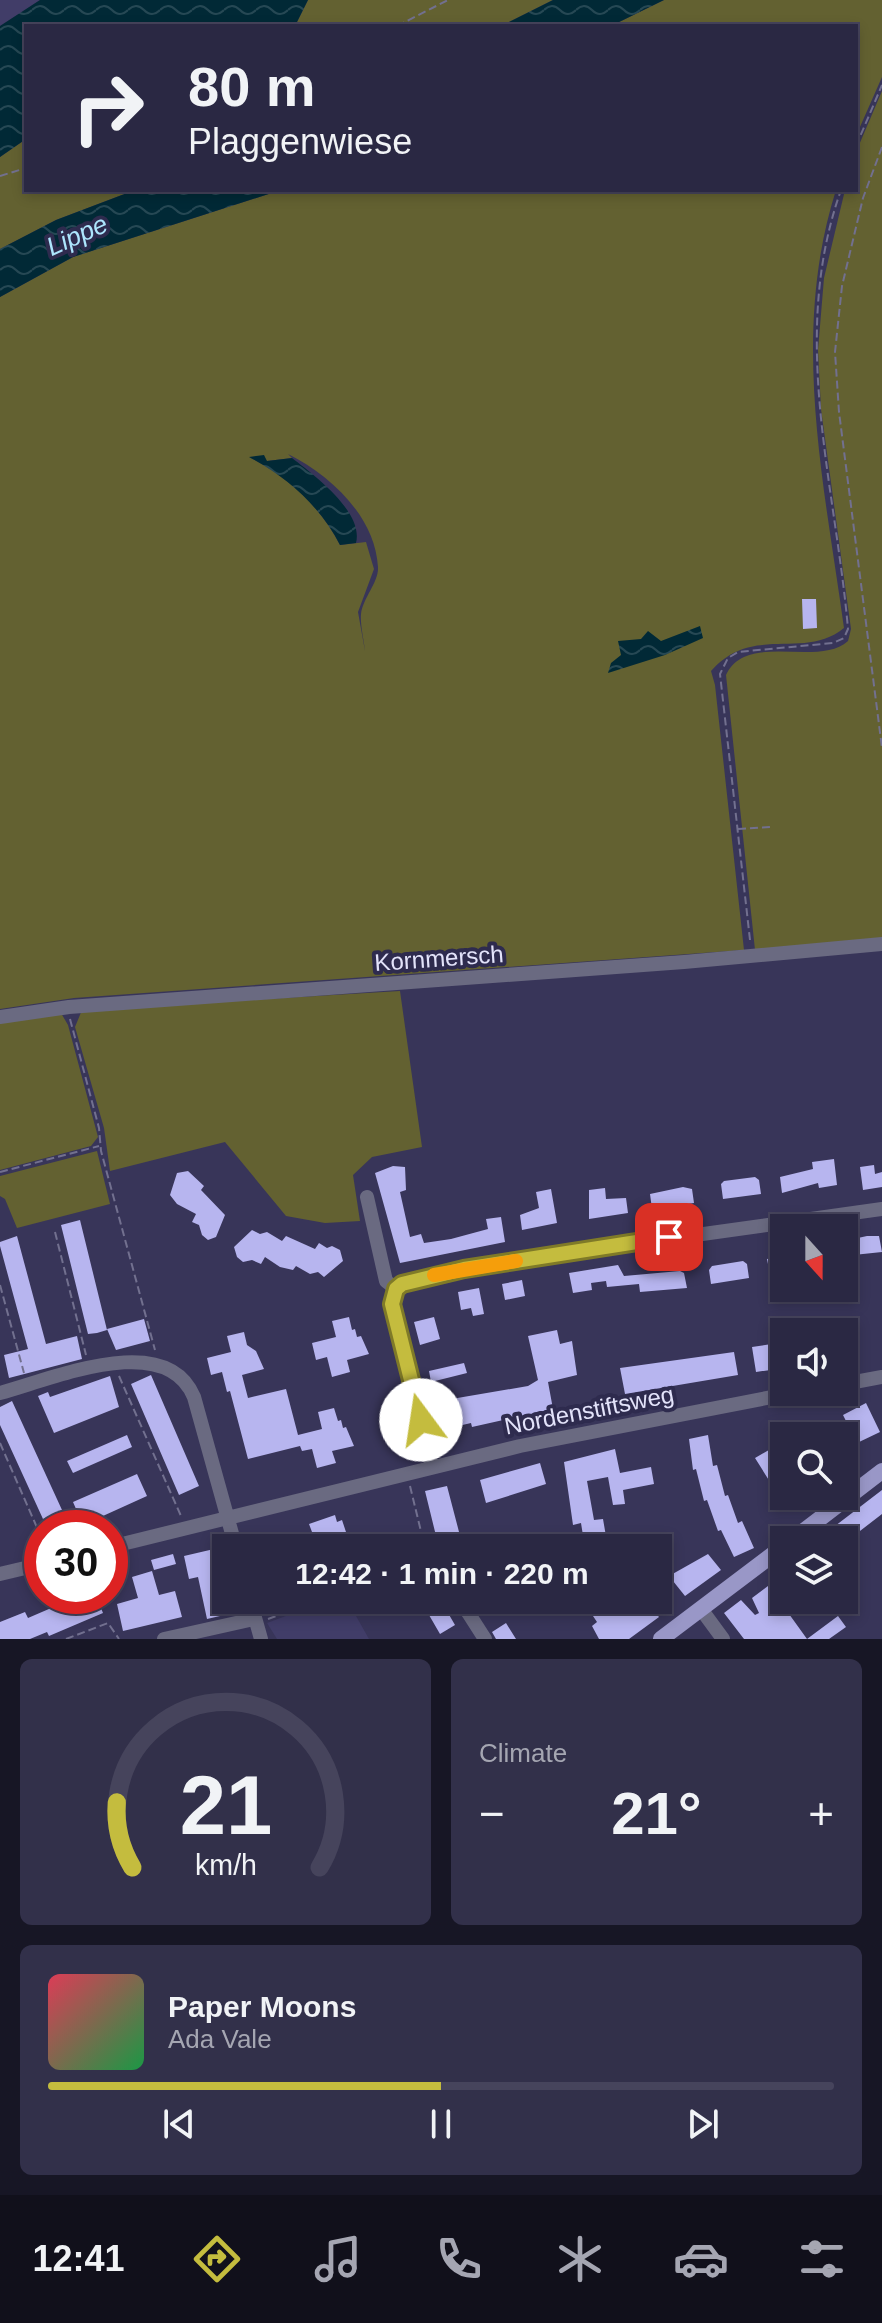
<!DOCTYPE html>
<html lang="en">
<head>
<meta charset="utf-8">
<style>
  body { margin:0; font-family:Helvetica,sans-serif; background:#32304a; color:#f1f3f6; height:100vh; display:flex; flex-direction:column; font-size:30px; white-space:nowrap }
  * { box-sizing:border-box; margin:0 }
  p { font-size:26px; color:#a5a6b2 }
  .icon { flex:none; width:44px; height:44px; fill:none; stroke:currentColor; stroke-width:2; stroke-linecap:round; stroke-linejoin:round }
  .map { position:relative; height:1639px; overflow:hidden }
  .sheet { display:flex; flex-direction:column; gap:20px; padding:20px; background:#171625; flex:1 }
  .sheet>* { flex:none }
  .banner { position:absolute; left:24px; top:24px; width:834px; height:168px; border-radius:0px; box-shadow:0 4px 12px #0003,0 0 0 2px #46445c; background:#2a2843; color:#f1f3f6; overflow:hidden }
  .needle { width:52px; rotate:159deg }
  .fabs { position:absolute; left:770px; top:1214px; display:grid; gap:16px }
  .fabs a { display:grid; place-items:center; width:88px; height:88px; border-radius:0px; background:#2a2843; box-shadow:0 4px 12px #0003,0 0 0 2px #46445c; font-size:40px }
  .speed { position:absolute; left:24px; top:1510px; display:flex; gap:16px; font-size:40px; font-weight:700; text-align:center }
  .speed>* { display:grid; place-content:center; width:104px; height:104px; border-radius:50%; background:#2a2843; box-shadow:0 4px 12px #0003,0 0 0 2px #46445c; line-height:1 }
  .speed .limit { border:12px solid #d22; background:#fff; color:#111 }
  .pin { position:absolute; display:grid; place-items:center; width:68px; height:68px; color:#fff; margin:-34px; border-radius:16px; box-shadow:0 4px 12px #0006 }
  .me { position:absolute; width:88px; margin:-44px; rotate:346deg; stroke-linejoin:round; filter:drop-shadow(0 0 6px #0008) }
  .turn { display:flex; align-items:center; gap:28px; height:168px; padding:0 32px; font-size:36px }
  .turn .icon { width:104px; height:104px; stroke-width:2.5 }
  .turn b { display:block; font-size:56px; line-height:68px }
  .big { font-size:60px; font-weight:700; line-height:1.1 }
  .sheet .card { flex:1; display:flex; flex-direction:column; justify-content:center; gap:12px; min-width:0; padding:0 28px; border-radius:12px; background:#32304a }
  .sheet .dial { align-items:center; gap:0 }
  .dial svg { height:208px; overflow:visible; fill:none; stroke:#46445c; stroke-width:7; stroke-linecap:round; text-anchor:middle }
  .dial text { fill:#f1f3f6; stroke:none }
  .song { display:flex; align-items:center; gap:24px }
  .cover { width:96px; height:96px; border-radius:12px; background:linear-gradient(135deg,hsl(350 70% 55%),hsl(140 70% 35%)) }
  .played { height:8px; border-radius:4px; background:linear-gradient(90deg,#c4bc3e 50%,#46445c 50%) }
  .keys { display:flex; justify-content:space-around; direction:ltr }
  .heat { display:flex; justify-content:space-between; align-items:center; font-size:44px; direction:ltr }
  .sheet .tiles { flex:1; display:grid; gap:20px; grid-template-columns:1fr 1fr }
  .card:last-child { grid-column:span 2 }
  .trip { position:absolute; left:212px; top:1534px; width:460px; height:80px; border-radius:0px; background:#2a2843; box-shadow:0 4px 12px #0003,0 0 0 2px #46445c; font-weight:700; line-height:80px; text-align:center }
  .tab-bar { display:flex; height:128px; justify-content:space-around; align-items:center; background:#11101b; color:#a5a6b2 }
  .tab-bar .icon { width:56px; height:56px }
  .tab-bar .selected { color:#c4bc3e }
  .tab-bar b { font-size:36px; color:#f1f3f6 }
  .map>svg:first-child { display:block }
  .built { fill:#413d68 }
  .grass { fill:#636131; fill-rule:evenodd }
  .water { fill:url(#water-waves) }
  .building { fill:#b7b5ef }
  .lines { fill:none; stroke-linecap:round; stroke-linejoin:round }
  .path { stroke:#72708f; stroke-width:2; stroke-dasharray:8 4; stroke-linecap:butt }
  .minor { stroke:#6a6a81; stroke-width:14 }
  .major { stroke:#9997c7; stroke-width:16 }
  .route-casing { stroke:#7f7a28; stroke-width:20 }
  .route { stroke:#c4bc3e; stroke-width:14 }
  .slow { stroke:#f59e0b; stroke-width:14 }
  .labels { text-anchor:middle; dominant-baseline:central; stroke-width:8; stroke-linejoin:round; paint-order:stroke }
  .street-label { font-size:24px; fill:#e3e3fa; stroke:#2e2b4e }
  .water-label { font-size:26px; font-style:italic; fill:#ade5fd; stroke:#2e2b4e }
</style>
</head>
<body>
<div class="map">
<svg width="882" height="1639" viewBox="0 0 882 1639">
  <defs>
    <pattern id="water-waves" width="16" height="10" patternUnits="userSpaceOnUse" patternTransform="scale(2)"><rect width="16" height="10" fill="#012936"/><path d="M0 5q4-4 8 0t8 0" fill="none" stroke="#264854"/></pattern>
  </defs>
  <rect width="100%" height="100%" fill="#383559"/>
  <path class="built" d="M 0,0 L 40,0 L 0,26 Z
    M 329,1600 L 347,1600 L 369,1639 L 277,1639 L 267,1623 Z"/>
  <path class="grass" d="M 308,0 L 553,0 L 501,26 L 295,26 Z
    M 664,0 L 882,0 L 882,77 L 856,136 L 856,26 L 611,26 Z
    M 882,91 L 882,940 L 755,950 L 726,675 C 746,631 818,668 848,641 L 851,629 L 821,409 L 818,350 L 824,278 L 845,190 L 856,190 L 856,152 Z
    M 26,139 L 26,190 L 135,190 L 56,220 L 0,249 L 0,157 Z
    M 281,190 L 836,190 C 790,335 824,482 844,628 C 804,661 753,623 711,671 L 715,685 L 744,950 L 74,998 L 0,1009 L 0,297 L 73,257 ZM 288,454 C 330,475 375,516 378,567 C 379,582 363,598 361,614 C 360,625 364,640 365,651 L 358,612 L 374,569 L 366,542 L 340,545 C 321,507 288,477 251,458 L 267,461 L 292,458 Z
    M 400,991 L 422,1147 L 372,1157 L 353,1175 L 360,1221 L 325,1223 L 286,1216 L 225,1142 L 110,1171 L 104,1128 L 75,1027 L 82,1010 Z
    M 61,1013 L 68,1025 L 98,1137 L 91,1146 L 0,1170 L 0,1022 Z
    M 97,1151 L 110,1204 L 17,1228 L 5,1199 L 0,1196 L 0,1176 Z"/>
  <path class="water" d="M 40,0 L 308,0 L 295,26 L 26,26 L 26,139 L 0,157 L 0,26 Z
    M 553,0 L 664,0 L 611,26 L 501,26 Z
    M 135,190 L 281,190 L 73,257 L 0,297 L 0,249 L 56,220 Z
    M 264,455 L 267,461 L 292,458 C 314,475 364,512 356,543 L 340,545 C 320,506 287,477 249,457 Z
    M 700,626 L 703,638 L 665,655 L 608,673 L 611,663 L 621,655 L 618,641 L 641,639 L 648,631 L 661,641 Z"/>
  <path class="building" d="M 802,599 L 816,599 L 817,628 L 803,629 Z
    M 834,1159 L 837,1185 L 819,1188 L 818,1183 L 782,1193 L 780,1177 L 813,1169 L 812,1162 Z
    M 874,1165 L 875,1174 L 882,1172 L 882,1187 L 863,1190 L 860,1167 Z
    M 393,1166 L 405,1167 L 406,1190 L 400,1192 L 410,1237 L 421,1234 L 424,1243 L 451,1239 L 488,1229 L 486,1219 L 501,1217 L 505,1242 L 400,1263 L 375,1173 Z
    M 188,1171 L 204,1186 L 201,1190 L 225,1215 L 216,1237 L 208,1240 L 202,1235 L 199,1225 L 192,1222 L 196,1214 L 177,1204 L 170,1195 L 177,1173 Z
    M 755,1177 L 759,1180 L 761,1194 L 723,1199 L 721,1184 L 724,1181 Z
    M 683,1187 L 692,1189 L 694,1203 L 652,1209 L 650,1194 Z
    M 605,1188 L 606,1199 L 626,1198 L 628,1213 L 589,1219 L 589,1190 Z
    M 551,1189 L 557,1223 L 522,1230 L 520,1215 L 539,1208 L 536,1192 Z
    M 80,1220 L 107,1330 L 97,1333 L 88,1334 L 61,1225 Z
    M 252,1230 L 260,1234 L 267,1232 L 282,1241 L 286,1236 L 315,1249 L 319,1243 L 327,1248 L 332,1246 L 340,1250 L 343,1261 L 324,1277 L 318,1272 L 310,1274 L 296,1266 L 293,1270 L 280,1267 L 265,1257 L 261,1264 L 252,1260 L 243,1262 L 237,1257 L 234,1247 Z
    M 17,1236 L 46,1344 L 77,1336 L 82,1359 L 9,1378 L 4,1355 L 28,1349 L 0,1246 L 0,1242 Z
    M 867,1236 L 879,1236 L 882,1252 L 844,1256 L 844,1241 Z
    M 784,1256 L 784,1271 L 770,1274 L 767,1259 Z
    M 743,1261 L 747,1264 L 749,1278 L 711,1284 L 709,1270 L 712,1266 Z
    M 618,1265 L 624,1276 L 680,1271 L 684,1273 L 687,1288 L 640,1292 L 639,1284 L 607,1287 L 606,1281 L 591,1283 L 592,1290 L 573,1293 L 569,1273 Z
    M 522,1280 L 525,1296 L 505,1300 L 502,1284 Z
    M 479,1288 L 484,1314 L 473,1316 L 471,1308 L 461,1310 L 458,1292 Z
    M 349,1317 L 352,1330 L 355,1329 L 357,1337 L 361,1336 L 369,1354 L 347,1360 L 350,1372 L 332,1377 L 327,1357 L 316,1360 L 312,1343 L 336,1337 L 332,1321 Z
    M 434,1317 L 440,1339 L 420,1345 L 414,1322 Z
    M 144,1319 L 150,1341 L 116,1350 L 107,1329 Z
    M 557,1330 L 560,1344 L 572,1341 L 577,1375 L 548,1382 L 553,1409 L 472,1427 L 471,1423 L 441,1430 L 434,1402 L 528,1386 L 538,1380 L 528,1336 Z
    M 244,1332 L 247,1345 L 256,1351 L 264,1369 L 242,1375 L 248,1398 L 286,1389 L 298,1435 L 322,1429 L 318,1412 L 334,1408 L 338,1421 L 341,1420 L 343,1428 L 346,1427 L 354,1446 L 332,1451 L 336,1463 L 317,1468 L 312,1449 L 302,1451 L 300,1446 L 248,1459 L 230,1391 L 227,1392 L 222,1372 L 211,1375 L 207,1358 L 231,1352 L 227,1336 Z
    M 784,1342 L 784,1368 L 756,1372 L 752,1347 Z
    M 734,1352 L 738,1375 L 625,1394 L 620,1368 Z
    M 464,1363 L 467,1373 L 431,1382 L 429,1371 Z
    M 151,1375 L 199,1486 L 179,1495 L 131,1384 Z
    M 110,1376 L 119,1407 L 54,1433 L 38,1396 L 48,1392 L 50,1397 Z
    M 12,1401 L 62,1510 L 43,1519 L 0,1425 L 0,1407 Z
    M 866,1403 L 880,1432 L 857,1443 L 843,1415 Z
    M 817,1422 L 826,1436 L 793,1436 Z
    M 127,1435 L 132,1447 L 73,1473 L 67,1461 Z
    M 708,1435 L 713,1466 L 717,1465 L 725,1496 L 728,1495 L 738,1523 L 742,1521 L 754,1548 L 734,1557 L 721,1530 L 718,1531 L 707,1500 L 704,1501 L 696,1469 L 693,1470 L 689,1439 Z
    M 774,1447 L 784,1463 L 784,1496 L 810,1496 L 787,1509 L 755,1458 Z
    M 615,1449 L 620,1473 L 651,1467 L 654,1484 L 623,1490 L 625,1504 L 613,1505 L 608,1477 L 587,1481 L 594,1520 L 603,1519 L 608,1548 L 585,1548 L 581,1523 L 573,1525 L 564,1462 Z
    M 540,1463 L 546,1484 L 486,1503 L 480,1480 Z
    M 137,1474 L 147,1496 L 83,1525 L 73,1502 Z
    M 447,1486 L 458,1528 L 463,1548 L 439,1548 L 425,1491 Z
    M 882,1490 L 882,1514 L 847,1541 L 835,1526 Z
    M 335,1515 L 337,1522 L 342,1520 L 349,1541 L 330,1548 L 300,1548 L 296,1538 L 312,1532 L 309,1524 Z
    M 214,1549 L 226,1600 L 230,1600 L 233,1613 L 207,1619 L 198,1577 L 189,1579 L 184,1556 Z
    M 173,1554 L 176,1564 L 154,1570 L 151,1560 Z
    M 708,1554 L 721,1570 L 685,1596 L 669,1576 Z
    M 152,1571 L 159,1595 L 175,1591 L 182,1617 L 123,1631 L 117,1604 L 138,1598 L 132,1577 Z
    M 784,1574 L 784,1596 L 779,1600 L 807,1639 L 838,1616 L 846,1627 L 829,1639 L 744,1639 L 724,1613 L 741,1600 L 755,1615 L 759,1613 L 752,1598 Z
    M 79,1596 L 96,1596 L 103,1613 L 49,1636 L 47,1632 L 30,1639 L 0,1639 L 0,1622 L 25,1612 L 28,1618 Z
    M 357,1600 L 395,1600 L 366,1616 Z
    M 614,1600 L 645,1600 L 659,1617 L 629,1639 L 599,1639 L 592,1626 L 597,1622 L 593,1616 Z
    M 444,1606 L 455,1625 L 440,1634 L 429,1615 Z
    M 506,1623 L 516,1639 L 496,1639 L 492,1632 Z"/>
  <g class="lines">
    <path class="path" d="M 397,26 L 448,0
      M 856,146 L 882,85
      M 882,147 L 863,198 L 842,286 L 835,352 L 839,412 L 882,748
      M 0,176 L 26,168
      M 738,829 L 772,827
      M 750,940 L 720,674 L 728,658 L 738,652 L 833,643 L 844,638 L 848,629 C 835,481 789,337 841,190
      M 70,1019 L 99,1128 L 101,1151 L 155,1350
      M 0,1172 L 99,1146
      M 55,1232 L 86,1355
      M 0,1285 L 24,1373
      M 119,1376 L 181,1516
      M 0,1443 L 42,1539
      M 410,1486 L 425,1548
      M 268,1619 L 319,1600
      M 66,1639 L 108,1623 L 119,1639"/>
    <path class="minor" d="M 0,1017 L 69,1007 L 684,962 L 882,944
      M 367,1197 L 386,1281 L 396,1289
      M 844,1384 L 882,1377
      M 0,1393 C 53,1379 166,1329 194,1397 L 236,1548
      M 432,1467 L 392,1304 L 396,1289 L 402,1284 L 538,1257 L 882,1209
      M 110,1547 L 520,1446 L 798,1392
      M 0,1574 L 42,1564
      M 250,1600 L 261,1639
      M 460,1600 L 485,1639
      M 701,1609 L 723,1639
      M 164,1639 L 254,1619"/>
    <path class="major" d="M 792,1540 L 882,1471
      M 661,1639 L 784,1546"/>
  </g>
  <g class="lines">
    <defs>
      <path id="route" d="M 421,1420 L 392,1304 L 396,1289 L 402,1284 L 464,1269 L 669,1237"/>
    </defs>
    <use href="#route" class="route-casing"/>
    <use href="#route" class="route"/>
    <path class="slow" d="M 434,1275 L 516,1261"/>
  </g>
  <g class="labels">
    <g class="street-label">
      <text transform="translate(439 958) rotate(-4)">Kornmersch</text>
      <text transform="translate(589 1410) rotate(-11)">Nordenstiftsweg</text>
    </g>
    <g class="water-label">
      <text transform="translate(77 235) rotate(-24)">Lippe</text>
    </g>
  </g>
</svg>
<div class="fabs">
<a><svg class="needle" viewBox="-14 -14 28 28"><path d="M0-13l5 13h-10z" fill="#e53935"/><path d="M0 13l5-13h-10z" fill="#a5a6b2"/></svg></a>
<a><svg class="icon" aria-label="sound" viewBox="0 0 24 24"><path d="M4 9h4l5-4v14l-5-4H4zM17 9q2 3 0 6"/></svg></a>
<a><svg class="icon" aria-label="search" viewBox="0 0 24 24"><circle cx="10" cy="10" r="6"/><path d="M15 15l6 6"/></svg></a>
<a><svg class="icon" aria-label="layers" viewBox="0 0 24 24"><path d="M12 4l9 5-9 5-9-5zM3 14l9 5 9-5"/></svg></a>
</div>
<div class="speed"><div class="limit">30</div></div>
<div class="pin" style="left:669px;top:1237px;background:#d93025"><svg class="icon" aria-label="arrive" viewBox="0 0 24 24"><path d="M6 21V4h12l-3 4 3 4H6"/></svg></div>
<svg class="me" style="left:421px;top:1420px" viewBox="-20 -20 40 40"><circle r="19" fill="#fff"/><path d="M0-13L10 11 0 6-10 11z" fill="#c4bc3e"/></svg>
<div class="trip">12:42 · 1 min · 220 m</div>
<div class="banner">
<div class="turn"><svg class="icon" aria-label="right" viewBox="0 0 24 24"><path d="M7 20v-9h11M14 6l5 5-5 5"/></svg><div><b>80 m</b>Plaggenwiese</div></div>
</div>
</div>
<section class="sheet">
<div class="tiles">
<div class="card dial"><svg viewBox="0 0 100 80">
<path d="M14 69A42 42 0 1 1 86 69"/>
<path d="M14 69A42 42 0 0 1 8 44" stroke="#c4bc3e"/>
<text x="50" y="56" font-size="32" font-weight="700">21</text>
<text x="50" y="72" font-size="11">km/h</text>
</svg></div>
<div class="card"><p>Climate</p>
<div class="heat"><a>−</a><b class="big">21°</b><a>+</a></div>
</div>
<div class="card">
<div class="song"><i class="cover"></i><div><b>Paper Moons</b><p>Ada Vale</p></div></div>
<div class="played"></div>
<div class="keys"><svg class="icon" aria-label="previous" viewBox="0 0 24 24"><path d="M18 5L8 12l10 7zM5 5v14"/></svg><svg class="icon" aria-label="pause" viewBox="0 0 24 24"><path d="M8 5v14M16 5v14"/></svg><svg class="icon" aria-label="next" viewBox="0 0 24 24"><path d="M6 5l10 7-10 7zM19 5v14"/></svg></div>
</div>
</div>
</section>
<nav class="tab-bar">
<b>12:41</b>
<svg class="icon selected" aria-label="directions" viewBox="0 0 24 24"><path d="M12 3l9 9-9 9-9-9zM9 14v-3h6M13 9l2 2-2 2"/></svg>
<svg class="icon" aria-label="music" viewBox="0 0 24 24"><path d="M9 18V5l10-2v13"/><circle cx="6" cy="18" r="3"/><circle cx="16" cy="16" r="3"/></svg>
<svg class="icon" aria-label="phone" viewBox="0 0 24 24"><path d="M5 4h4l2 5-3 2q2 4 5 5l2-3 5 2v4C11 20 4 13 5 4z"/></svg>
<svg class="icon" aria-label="climate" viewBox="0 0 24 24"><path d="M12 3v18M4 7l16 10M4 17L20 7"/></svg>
<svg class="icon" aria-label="car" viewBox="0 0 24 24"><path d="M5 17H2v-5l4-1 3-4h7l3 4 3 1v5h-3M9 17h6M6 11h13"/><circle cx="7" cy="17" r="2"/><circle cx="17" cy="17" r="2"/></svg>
<svg class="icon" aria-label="filters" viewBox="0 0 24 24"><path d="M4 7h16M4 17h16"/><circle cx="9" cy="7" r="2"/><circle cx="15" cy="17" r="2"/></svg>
</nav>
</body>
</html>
